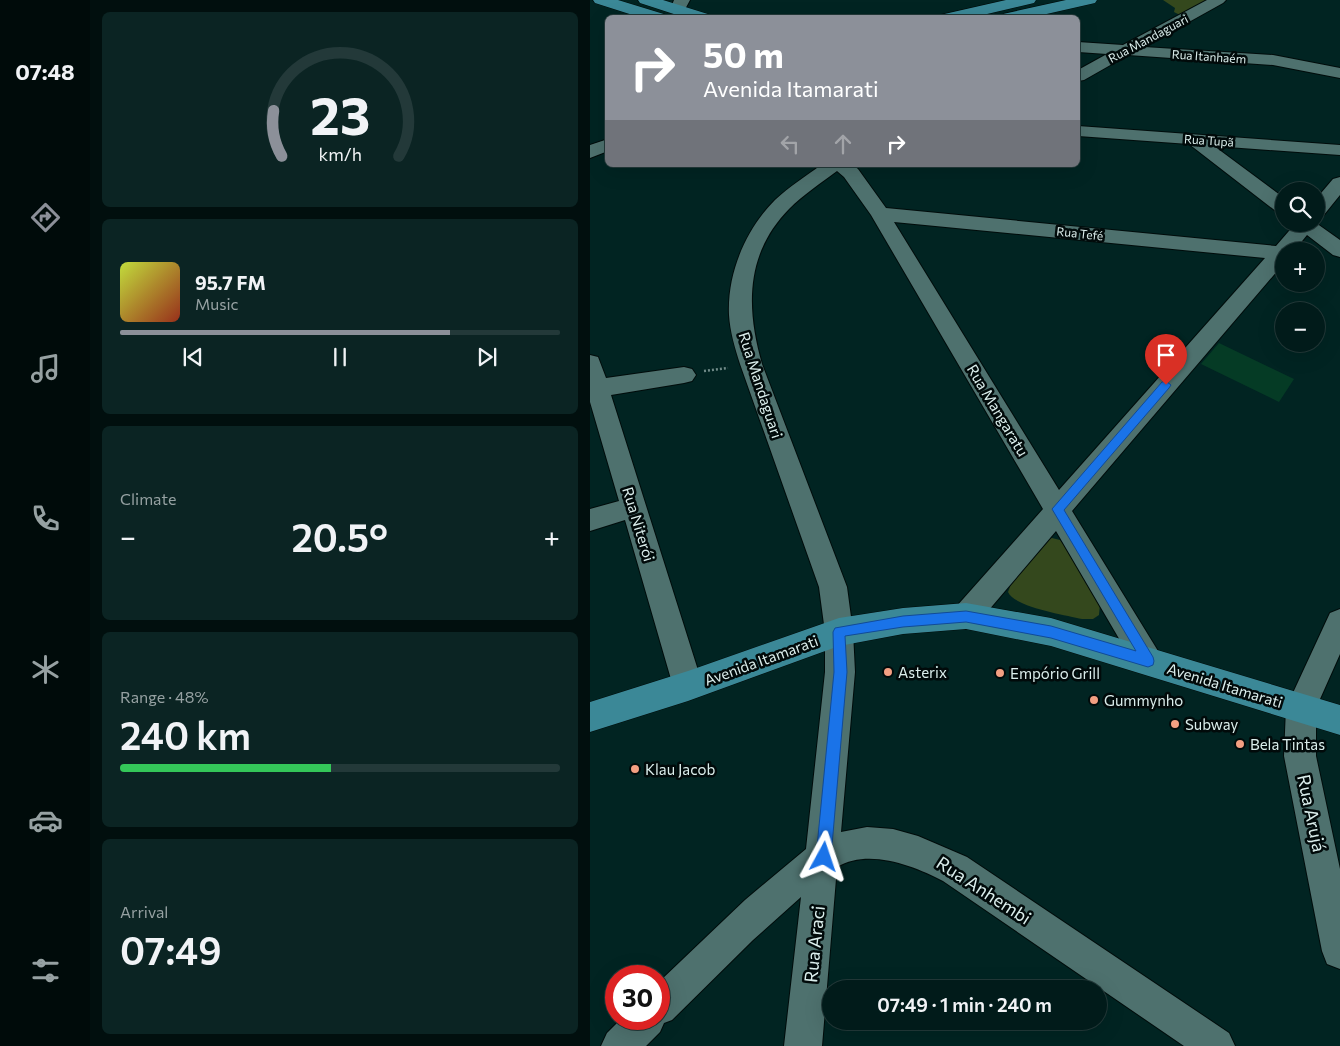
<!DOCTYPE html>
<html lang="en">
<head>
<meta charset="utf-8">
<style>
  body { margin:0; font-family:Commissioner,sans-serif; background:#0b2423; color:#f1f3f6; height:100vh; display:flex; flex-direction:column; font-size:19px; white-space:nowrap }
  * { box-sizing:border-box; margin:0 }
  p { font-size:16px; color:#96a1a2 }
  .icon { flex:none; width:28px; height:28px; fill:none; stroke:currentColor; stroke-width:2; stroke-linecap:round; stroke-linejoin:round }
  .map { position:relative; flex:1; overflow:hidden }
  .side { display:flex; flex-direction:column; gap:12px; padding:12px; background:#010f0e; width:500px }
  .side>* { flex:none }
  .top-card { position:absolute; left:15px; top:15px; width:475px; height:152px; border-radius:8px; box-shadow:0 5px 20px #0002,0 0 0 1px #233939; background:#8c9099; color:#fff; overflow:hidden }
  .fabs { position:absolute; left:685px; top:182px; display:grid; gap:10px }
  .fabs a { display:grid; place-items:center; width:50px; height:50px; border-radius:50%; background:#011b1a; box-shadow:0 5px 20px #0002,0 0 0 1px #233939; font-size:25px }
  .speed { position:absolute; left:15px; top:965px; display:flex; gap:10px; font-size:25px; font-weight:700; text-align:center }
  .speed>* { display:grid; place-content:center; width:65px; height:65px; border-radius:50%; background:#011b1a; box-shadow:0 5px 20px #0002,0 0 0 1px #233939; line-height:1 }
  .speed .limit { border:8px solid #d22; background:#fff; color:#111 }
  .pin { position:absolute; display:grid; place-items:center; width:42px; height:42px; color:#fff; margin:-51px -21px; border-radius:50% 50% 50% 0; rotate:-45deg; box-shadow:0 0 5px #0007 }
  .pin .icon { rotate:45deg }
  .me { position:absolute; width:55px; margin:-28px; rotate:5deg; stroke-linejoin:round; filter:drop-shadow(0 0 4px #0008) }
  .turn { display:flex; align-items:center; gap:18px; height:105px; padding:0 15px; font-size:22px }
  .turn .icon { width:65px; height:65px; stroke-width:2.5 }
  .turn b { display:block; font-size:35px; line-height:42px }
  .lanes { display:flex; align-items:center; height:48px; padding:0 15px; background:#0003; justify-content:center; gap:25px; direction:ltr }
  .lanes .off { opacity:.35 }
  .big { font-size:38px; font-weight:600; line-height:1.1 }
  .side .widget { flex:1; display:flex; flex-direction:column; justify-content:center; gap:8px; min-width:0; padding:0 18px; border-radius:8px; background:#0b2423 }
  .side .dial { align-items:center; gap:0 }
  .dial svg { height:130px; overflow:visible; fill:none; stroke:#233939; stroke-width:7; stroke-linecap:round; text-anchor:middle }
  .dial text { fill:#f1f3f6; stroke:none }
  .song { display:flex; align-items:center; gap:15px }
  .cover { width:60px; height:60px; border-radius:8px; background:linear-gradient(135deg,hsl(70 70% 55%),hsl(10 70% 35%)) }
  .played { height:5px; border-radius:2px; background:linear-gradient(90deg,#8c9099 75%,#233939 75%) }
  .keys { display:flex; justify-content:space-around; direction:ltr }
  .heat { display:flex; justify-content:space-between; align-items:center; font-size:28px; direction:ltr }
  .charge { height:8px; border-radius:4px; background:linear-gradient(90deg,#34c759 48%,#233939 0) }
  .trip { position:absolute; left:232px; top:980px; width:285px; height:50px; border-radius:25px; background:#011b1a; box-shadow:0 5px 20px #0002,0 0 0 1px #233939; font-weight:600; line-height:50px; text-align:center }
  main { display:flex; flex:1; min-height:0 }
  .dock { display:flex; flex-direction:column; width:90px; justify-content:space-around; align-items:center; background:#000b0a; color:#96a1a2 }
  .dock .icon { width:35px; height:35px }
  .dock .on { color:#8c9099 }
  .dock b { font-size:22px; color:#f1f3f6 }
  .map>svg:first-child { display:block }
  .green { fill:#34481d }
  .building { fill:#053b25 }
  .lines { fill:none; stroke-linecap:round; stroke-linejoin:round }
  .minor-casing { stroke:#000c0b; stroke-width:2 }
  .major-casing { stroke:#000c0b; stroke-width:1 }
  .path { stroke:#718b89; stroke-width:2.5; stroke-dasharray:2 2; stroke-linecap:butt }
  .minor { fill:#4e716e; fill-rule:evenodd }
  .major { fill:#3b8897; fill-rule:evenodd }
  .route { fill:#1a73e8; stroke:#114b97 }
  .poi-dot { fill:#f39f82; stroke:#010a0a; stroke-width:2 }
  .labels { text-anchor:middle; dominant-baseline:central; stroke-width:5; stroke-linejoin:round; paint-order:stroke }
  .far-street-label { font-size:12px; fill:#dbeeec; stroke:#010a0a }
  .street-label { font-size:15px; fill:#dbeeec; stroke:#010a0a }
  .poi-label { font-size:15px; fill:#dbeeec; stroke:#010a0a; text-anchor:start }
  .near-street-label { font-size:18px; fill:#dbeeec; stroke:#010a0a }
</style>
</head>
<body>
<main>
<nav class="dock">
<b>07:48</b>
<svg class="icon on" aria-label="directions" viewBox="0 0 24 24"><path d="M12 3l9 9-9 9-9-9zM9 14v-3h6M13 9l2 2-2 2"/></svg>
<svg class="icon" aria-label="music" viewBox="0 0 24 24"><path d="M9 18V5l10-2v13"/><circle cx="6" cy="18" r="3"/><circle cx="16" cy="16" r="3"/></svg>
<svg class="icon" aria-label="phone" viewBox="0 0 24 24"><path d="M5 4h4l2 5-3 2q2 4 5 5l2-3 5 2v4C11 20 4 13 5 4z"/></svg>
<svg class="icon" aria-label="climate" viewBox="0 0 24 24"><path d="M12 3v18M4 7l16 10M4 17L20 7"/></svg>
<svg class="icon" aria-label="car" viewBox="0 0 24 24"><path d="M5 17H2v-5l4-1 3-4h7l3 4 3 1v5h-3M9 17h6M6 11h13"/><circle cx="7" cy="17" r="2"/><circle cx="17" cy="17" r="2"/></svg>
<svg class="icon" aria-label="filters" viewBox="0 0 24 24"><path d="M4 7h16M4 17h16"/><circle cx="9" cy="7" r="2"/><circle cx="15" cy="17" r="2"/></svg>
</nav>
<section class="side">
<div class="widget dial"><svg viewBox="0 0 100 80">
<path d="M14 69A42 42 0 1 1 86 69"/>
<path d="M14 69A42 42 0 0 1 9 41" stroke="#8c9099"/>
<text x="50" y="56" font-size="32" font-weight="700">23</text>
<text x="50" y="72" font-size="11">km/h</text>
</svg></div>
<div class="widget">
<div class="song"><i class="cover"></i><div><b>95.7 FM</b><p>Music</p></div></div>
<div class="played"></div>
<div class="keys"><svg class="icon" aria-label="previous" viewBox="0 0 24 24"><path d="M18 5L8 12l10 7zM5 5v14"/></svg><svg class="icon" aria-label="pause" viewBox="0 0 24 24"><path d="M8 5v14M16 5v14"/></svg><svg class="icon" aria-label="next" viewBox="0 0 24 24"><path d="M6 5l10 7-10 7zM19 5v14"/></svg></div>
</div>
<div class="widget"><p>Climate</p>
<div class="heat"><a>−</a><b class="big">20.5°</b><a>+</a></div>
</div>
<div class="widget"><p>Range · 48%</p><b class="big">240 km</b><div class="charge"></div></div>
<div class="widget"><p>Arrival</p><b class="big">07:49</b></div>
</section>
<div class="map">
<svg width="750" height="1046" viewBox="0 0 750 1046">
  <rect width="100%" height="100%" fill="#012422"/>
  <path class="green" d="M 573,0 L 617,0 L 590,15 L 584,12 L 585,8 Z
    M 462,538 L 470,540 L 474,545 L 510,604 L 509,615 L 503,619 L 492,619 C 475,615 424,607 418,592 L 421,584 L 457,539 Z"/>
  <path class="building" d="M 629,343 L 704,379 L 689,402 L 611,364 Z"/>
  <g class="lines">
    <defs>
      <path id="minor" d="M 84,0 L 100,0 L 93,13 L 83,13 L 80,10 Z
        M 617,0 L 636,0 L 633,3 L 554,47 L 683,55 L 750,68 L 750,78 L 683,65 L 538,55 L 494,80 L 488,81 L 488,70 L 517,54 L 488,52 L 488,42 L 533,45 Z
        M 488,126 L 750,145 L 750,155 L 624,146 L 694,198 L 694,214 L 687,212 L 599,144 L 488,136 Z
        M 18,139 L 18,151 L 0,158 L 0,145 Z
        M 231,165 L 263,165 L 268,169 L 296,208 L 686,246 L 705,224 L 726,223 L 750,240 L 750,257 L 743,255 L 717,235 L 704,251 L 694,251 L 694,263 L 482,511 L 568,651 L 573,661 L 568,671 L 558,674 L 548,671 L 466,531 L 386,625 L 376,629 L 366,625 L 362,616 L 366,607 L 453,509 L 281,215 L 254,177 L 247,171 C 231,183 213,195 199,209 C 155,254 156,308 172,364 L 257,587 L 263,632 L 265,672 L 251,832 L 277,827 L 303,829 L 328,836 L 377,857 L 639,1033 L 645,1046 L 594,1046 L 353,881 C 324,866 279,848 247,867 L 232,1046 L 194,1046 L 211,897 L 163,940 L 82,1020 L 74,1023 L 70,1032 L 56,1046 L 11,1046 L 17,1033 L 31,1019 L 69,1019 L 69,982 L 155,900 L 216,849 L 235,672 L 235,632 L 229,587 L 150,364 C 145,348 140,332 139,315 C 137,273 156,229 185,200 C 199,187 216,176 231,165 ZM 304,222 L 675,258 L 469,490 Z
        M 750,177 L 750,195 L 733,216 L 726,218 L 726,199 L 743,179 Z
        M 0,355 L 8,357 L 16,378 L 94,367 L 102,369 L 106,375 L 102,381 L 94,383 L 21,395 L 113,686 L 109,696 L 98,700 L 87,696 L 83,686 L 35,520 L 0,531 L 0,509 L 29,501 L 0,402 Z
        M 750,609 L 750,654 L 726,708 L 726,756 L 750,869 L 750,969 L 737,964 L 732,951 L 694,756 L 696,708 L 740,613 Z"/>
      <path id="major" d="M 3,0 L 28,0 L 77,15 L 79,18 L 52,18 L 5,3 Z
        M 48,0 L 73,0 L 121,15 L 123,18 L 96,18 L 50,3 Z
        M 416,0 L 446,0 L 444,3 L 380,18 L 348,18 L 350,15 Z
        M 476,0 L 507,0 L 505,3 L 439,18 L 411,17 L 413,14 Z
        M 376,603 L 461,618 L 750,705 L 750,735 L 461,646 L 376,629 L 313,634 L 249,646 L 98,701 L 0,732 L 0,702 L 98,671 L 249,618 L 313,608 Z"/>
    </defs>
    <use href="#minor" class="minor-casing"/>
    <use href="#major" class="major-casing"/>
    <path class="path" d="M 114,371 L 138,368"/>
    <use href="#minor" class="minor"/>
    <use href="#major" class="major"/>
  </g>
  <path class="route" d="M 576,381 L 581,385 L 579,388 L 474,510 L 563,657 L 564,661 L 563,665 L 558,667 L 461,638 L 376,622 L 313,627 L 255,636 L 257,672 L 241,857 L 239,862 L 234,864 L 228,862 L 226,857 L 244,672 L 243,632 L 245,628 L 313,616 L 376,611 L 461,626 L 546,651 L 462,509 L 572,382 Z"/>
  <g class="poi-dot">
    <circle cx="298" cy="672" r="5"/>
    <circle cx="410" cy="673" r="5"/>
    <circle cx="504" cy="700" r="5"/>
    <circle cx="585" cy="724" r="5"/>
    <circle cx="650" cy="744" r="5"/>
    <circle cx="45" cy="769" r="5"/>
  </g>
  <g class="labels">
    <g class="far-street-label">
      <text transform="translate(558 38) rotate(-28)">Rua Mandaguari</text>
      <text transform="translate(619 56) rotate(4)">Rua Itanhaém</text>
      <text transform="translate(619 140) rotate(4)">Rua Tupã</text>
      <text transform="translate(490 233) rotate(6)">Rua Tefé</text>
    </g>
    <g class="street-label">
      <text transform="translate(171 385) rotate(72)">Rua Mandaguari</text>
      <text transform="translate(408 410) rotate(59)">Rua Mangaratu</text>
      <text transform="translate(49 524) rotate(73)">Rua Niterói</text>
      <text transform="translate(171 660) rotate(-20)">Avenida Itamarati</text>
      <text transform="translate(635 685) rotate(17)">Avenida Itamarati</text>
    </g>
    <g class="poi-label">
      <text x="308" y="672">Asterix</text>
      <text x="420" y="673">Empório Grill</text>
      <text x="514" y="700">Gummynho</text>
      <text x="595" y="724">Subway</text>
      <text x="660" y="744">Bela Tintas</text>
      <text x="55" y="769">Klau Jacob</text>
    </g>
    <g class="near-street-label">
      <text transform="translate(722 813) rotate(78)">Rua Arujá</text>
      <text transform="translate(394 890) rotate(33)">Rua Anhembi</text>
      <text transform="translate(224 944) rotate(-84)">Rua Araci</text>
    </g>
  </g>
</svg>
<div class="fabs">
<a><svg class="icon" aria-label="search" viewBox="0 0 24 24"><circle cx="10" cy="10" r="6"/><path d="M15 15l6 6"/></svg></a>
<a>+</a>
<a>−</a>
</div>
<div class="speed"><div class="limit">30</div></div>
<div class="pin" style="left:576px;top:385px;background:#d93025"><svg class="icon" aria-label="arrive" viewBox="0 0 24 24"><path d="M6 21V4h12l-3 4 3 4H6"/></svg></div>
<svg class="me" style="left:234px;top:857px" viewBox="-20 -20 40 40"><path d="M0-17L14 15 0 8-14 15z" fill="#1a73e8" stroke="#fff" stroke-width="4"/></svg>
<div class="trip">07:49 · 1 min · 240 m</div>
<div class="top-card">
<div class="turn"><svg class="icon" aria-label="right" viewBox="0 0 24 24"><path d="M7 20v-9h11M14 6l5 5-5 5"/></svg><div><b>50 m</b>Avenida Itamarati</div></div>
<div class="lanes"><svg class="icon off" aria-label="left" viewBox="0 0 24 24"><path d="M17 20v-9H6M10 6l-5 5 5 5"/></svg><svg class="icon off" aria-label="ahead" viewBox="0 0 24 24"><path d="M12 20V5M6 11l6-6 6 6"/></svg><svg class="icon" aria-label="right" viewBox="0 0 24 24"><path d="M7 20v-9h11M14 6l5 5-5 5"/></svg></div>
</div>
</div>
</main>
</body>
</html>
